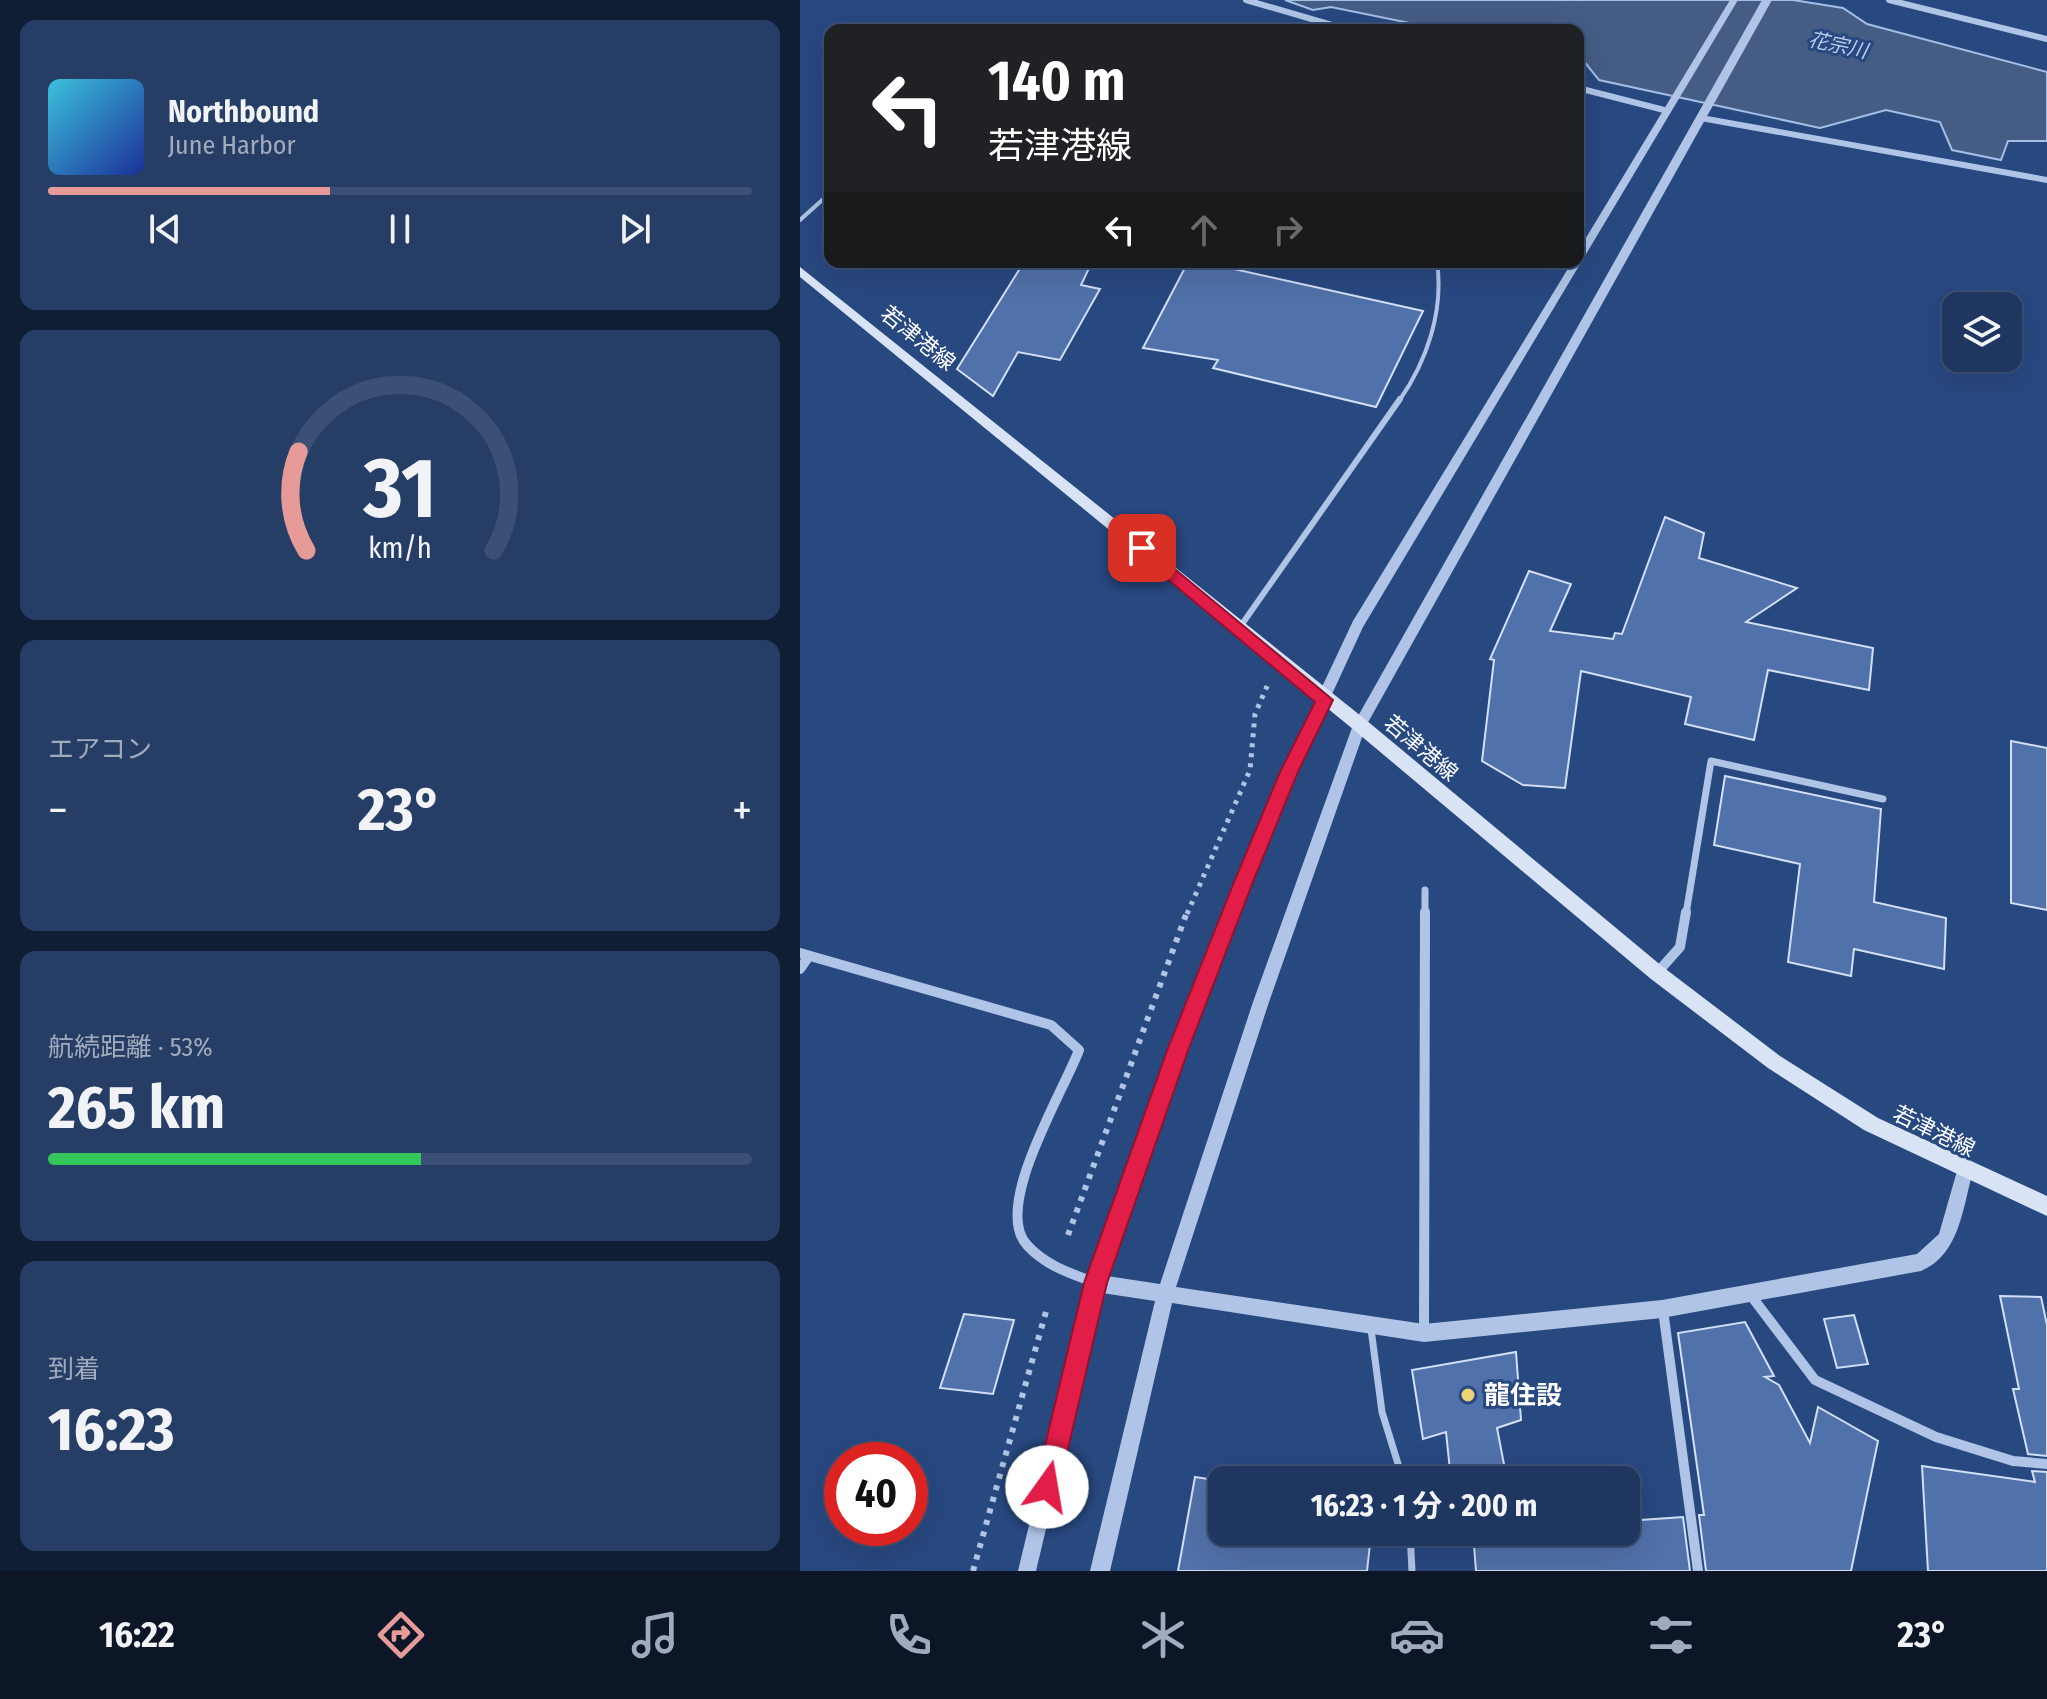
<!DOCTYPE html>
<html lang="ja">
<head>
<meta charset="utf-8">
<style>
  body { margin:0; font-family:"Fira Sans Condensed","Noto Sans JP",sans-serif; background:#263e66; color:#f1f3f6; height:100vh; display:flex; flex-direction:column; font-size:30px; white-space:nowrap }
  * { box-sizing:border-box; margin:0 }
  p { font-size:26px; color:#a1abbd }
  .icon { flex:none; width:44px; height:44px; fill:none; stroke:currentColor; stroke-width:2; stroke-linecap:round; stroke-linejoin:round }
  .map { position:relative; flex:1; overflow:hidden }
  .drawer { display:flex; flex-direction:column; gap:20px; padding:20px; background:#101e35; width:800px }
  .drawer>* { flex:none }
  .guide { position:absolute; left:24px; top:24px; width:760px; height:244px; border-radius:16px; box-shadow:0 8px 32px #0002,0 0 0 2px #3c5075; background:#202124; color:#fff; overflow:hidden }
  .controls { position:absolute; left:1142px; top:292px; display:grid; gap:16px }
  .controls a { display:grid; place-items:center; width:80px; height:80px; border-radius:16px; background:#1e3660; box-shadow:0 8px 32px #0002,0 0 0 2px #3c5075; font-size:40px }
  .speed { position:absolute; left:24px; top:1442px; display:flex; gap:16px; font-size:40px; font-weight:700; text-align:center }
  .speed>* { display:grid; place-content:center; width:104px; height:104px; border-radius:50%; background:#1e3660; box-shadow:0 8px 32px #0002,0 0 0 2px #3c5075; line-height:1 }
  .speed .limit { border:12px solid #d22; background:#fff; color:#111 }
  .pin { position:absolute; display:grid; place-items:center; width:68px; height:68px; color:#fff; margin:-34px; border-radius:16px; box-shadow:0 4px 12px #0006 }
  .me { position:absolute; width:88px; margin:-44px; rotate:13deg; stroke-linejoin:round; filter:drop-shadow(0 0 6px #0008) }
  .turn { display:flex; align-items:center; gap:28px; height:168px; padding:0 32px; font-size:36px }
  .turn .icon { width:104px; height:104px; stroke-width:2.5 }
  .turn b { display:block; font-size:56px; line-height:68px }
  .lanes { display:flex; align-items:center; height:76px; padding:0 32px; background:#0003; justify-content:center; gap:40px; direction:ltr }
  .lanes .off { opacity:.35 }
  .big { font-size:60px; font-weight:700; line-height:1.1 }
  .drawer .tile { flex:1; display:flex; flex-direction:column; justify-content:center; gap:12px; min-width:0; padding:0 28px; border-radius:16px; background:#263e66 }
  .drawer .dial { align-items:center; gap:0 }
  .dial svg { height:208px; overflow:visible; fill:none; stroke:#3c5075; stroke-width:7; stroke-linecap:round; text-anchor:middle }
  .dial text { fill:#f1f3f6; stroke:none }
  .song { display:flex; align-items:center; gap:24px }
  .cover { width:96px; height:96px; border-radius:12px; background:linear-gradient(135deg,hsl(190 70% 55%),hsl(230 70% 35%)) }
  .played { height:8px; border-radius:4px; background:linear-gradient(90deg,#e69b98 40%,#3c5075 40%) }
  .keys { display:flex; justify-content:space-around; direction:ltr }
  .heat { display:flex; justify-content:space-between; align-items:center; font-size:44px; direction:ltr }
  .charge { height:12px; border-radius:6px; background:linear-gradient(90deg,#34c759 53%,#3c5075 0) }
  .trip { position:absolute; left:408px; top:1466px; width:432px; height:80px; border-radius:16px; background:#1e3660; box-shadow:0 8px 32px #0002,0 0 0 2px #3c5075; font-weight:700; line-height:80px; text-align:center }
  .menu { display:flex; height:128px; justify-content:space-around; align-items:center; background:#0c1626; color:#a1abbd }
  .menu .icon { width:56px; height:56px }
  .menu .current { color:#e69b98 }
  .menu b { font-size:36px; color:#f1f3f6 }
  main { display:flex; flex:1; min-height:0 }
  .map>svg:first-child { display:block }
  .water { fill:#455d85; stroke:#a4bee6; stroke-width:2 }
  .building { fill:#5071a9; stroke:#d2dff5; stroke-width:2 }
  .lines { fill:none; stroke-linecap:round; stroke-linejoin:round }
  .path-far1 { stroke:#afc4e6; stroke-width:5; stroke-dasharray:4 6; stroke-linecap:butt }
  .path { stroke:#afc4e6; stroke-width:6; stroke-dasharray:5 7; stroke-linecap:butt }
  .service-far2 { stroke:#afc4e6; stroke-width:4 }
  .service-far1 { stroke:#afc4e6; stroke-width:6 }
  .service { stroke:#afc4e6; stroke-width:7 }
  .minor-far2 { stroke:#afc4e6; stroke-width:6 }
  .minor-far1 { stroke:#afc4e6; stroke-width:7 }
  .minor { stroke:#afc4e6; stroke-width:10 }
  .tertiary { fill:#afc4e6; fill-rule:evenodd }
  .secondary { fill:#d8e3f5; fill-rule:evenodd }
  .route { fill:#e11d48; stroke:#92132f; stroke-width:2 }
  .poi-dot { fill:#edd376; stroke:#284880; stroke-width:3 }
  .labels { text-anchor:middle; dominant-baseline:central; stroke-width:6; stroke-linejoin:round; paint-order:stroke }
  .far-water-label { font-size:20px; font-style:italic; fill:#bbceed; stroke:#284880 }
  .street-label { font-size:22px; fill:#fff; stroke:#284880 }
  .near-poi-label { font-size:26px; font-weight:bold; fill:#fff; stroke:#284880; text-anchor:start }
</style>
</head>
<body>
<main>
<section class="drawer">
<div class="tile">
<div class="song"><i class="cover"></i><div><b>Northbound</b><p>June Harbor</p></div></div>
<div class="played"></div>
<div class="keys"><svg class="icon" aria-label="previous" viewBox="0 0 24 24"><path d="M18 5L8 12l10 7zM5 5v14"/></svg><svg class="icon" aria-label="pause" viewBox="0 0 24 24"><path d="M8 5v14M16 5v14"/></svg><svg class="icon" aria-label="next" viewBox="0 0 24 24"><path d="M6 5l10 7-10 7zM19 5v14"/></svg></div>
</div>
<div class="tile dial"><svg viewBox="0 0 100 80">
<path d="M14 69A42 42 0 1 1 86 69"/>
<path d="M14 69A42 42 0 0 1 11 31" stroke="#e69b98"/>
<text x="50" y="56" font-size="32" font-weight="700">31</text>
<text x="50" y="72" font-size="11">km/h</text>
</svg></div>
<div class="tile"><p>エアコン</p>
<div class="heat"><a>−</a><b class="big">23°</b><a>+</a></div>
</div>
<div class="tile"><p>航続距離 · 53%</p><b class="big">265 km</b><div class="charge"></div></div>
<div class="tile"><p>到着</p><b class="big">16:23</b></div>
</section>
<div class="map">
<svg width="1247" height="1571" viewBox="0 0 1247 1571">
  <rect width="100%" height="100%" fill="#284880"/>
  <path class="water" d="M 485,0 L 993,0 L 1043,8 L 1067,24 L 1247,72 L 1247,141 L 1208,141 L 1201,160 L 1152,150 L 1140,122 L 1086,110 L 1020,128 L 799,80 L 778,54 L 778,30 L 725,30 L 690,24 L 644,30 L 531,7 L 513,10 Z"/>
  <path class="building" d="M 224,262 L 292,262 L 281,285 L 300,289 L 260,360 L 218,352 L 193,396 L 157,369 Z
    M 388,262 L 437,262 L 434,269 L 623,311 L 576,407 L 413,368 L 418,360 L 343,348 Z
    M 865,517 L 904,533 L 899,558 L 997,588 L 946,622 L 1073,648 L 1069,690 L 968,670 L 954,740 L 885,724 L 891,697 L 781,671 L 765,788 L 723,785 L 682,761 L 694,660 L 690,659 L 729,571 L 771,584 L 750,631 L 813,639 L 815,633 L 822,634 Z
    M 1211,741 L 1247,748 L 1247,910 L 1211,903 Z
    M 925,776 L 1081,809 L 1074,902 L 1146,918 L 1144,969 L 1054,949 L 1051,976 L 988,962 L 1000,864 L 914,845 Z
    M 1200,1296 L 1241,1297 L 1247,1325 L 1247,1456 L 1228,1454 L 1213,1389 L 1219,1389 Z
    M 164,1314 L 214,1320 L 193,1394 L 140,1388 Z
    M 1054,1315 L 1068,1364 L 1037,1368 L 1024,1319 Z
    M 945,1322 L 974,1376 L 965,1377 L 979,1385 L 1010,1443 L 1018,1407 L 1078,1441 L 1051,1571 L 906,1571 L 899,1515 L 904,1515 L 878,1333 Z
    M 716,1352 L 721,1420 L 697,1428 L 707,1480 L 651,1480 L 646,1432 L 623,1439 L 612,1370 Z
    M 1122,1466 L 1235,1482 L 1232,1471 L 1247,1472 L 1247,1571 L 1128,1571 Z
    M 395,1477 L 422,1481 L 422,1532 L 524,1532 L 523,1538 L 570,1544 L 567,1571 L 378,1571 Z
    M 883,1517 L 890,1571 L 676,1571 L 673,1533 L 826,1532 L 826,1521 Z"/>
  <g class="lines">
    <path class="path-far1" d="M 387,914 L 450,770 L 455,714 L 468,684"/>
    <path class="path" d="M 268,1235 L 387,912
      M 173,1571 L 247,1308"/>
    <path class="service-far2" d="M 0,220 L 30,193
      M 599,401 C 627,361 644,311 637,262"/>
    <path class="service-far1" d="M 440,627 L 600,399"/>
    <path class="service" d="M 571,1329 L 582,1412 L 603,1480
      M 610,1532 L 612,1571"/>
    <path class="minor-far2" d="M 446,0 L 549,30
      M 1089,0 L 1247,39
      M 778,88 L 868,111
      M 901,118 L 1247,180"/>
    <path class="minor-far1" d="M 625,914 L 625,890
      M 886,914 L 911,761 L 1083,799"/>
    <path class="minor" d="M 0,953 L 251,1025 L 279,1050 C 263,1093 192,1207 227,1245 C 246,1266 270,1273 296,1283
      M 0,969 L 9,956
      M 857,973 L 880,947 L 886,912
      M 949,1293 L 1015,1380 L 1136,1437 L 1213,1461 L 1247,1464
      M 863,1310 L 898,1571
      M 624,1332 L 625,912"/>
    <path class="tertiary" d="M 930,0 L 938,0 L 563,627 L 496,772 L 387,1048 L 307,1276 L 360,1284 L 453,1002 L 553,725 L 962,0 L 972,0 L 566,726 L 469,1002 L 376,1287 L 624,1324 L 862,1300 L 1117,1254 L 1139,1234 L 1157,1171 L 1159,1165 L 1165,1163 L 1171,1165 L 1173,1171 C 1163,1206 1160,1255 1121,1271 L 862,1318 L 624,1342 L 372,1303 L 310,1571 L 290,1571 L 355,1301 L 302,1293 L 236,1571 L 218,1571 L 287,1283 L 371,1048 L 482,772 L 553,621 L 772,262 L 778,262 L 778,251 Z"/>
    <path class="secondary" d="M 0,267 L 566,720 L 863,967 L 980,1056 L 1078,1118 L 1247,1196 L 1247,1216 L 1064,1130 L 968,1068 L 851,979 L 554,730 L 0,277 Z"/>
  </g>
  <path class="route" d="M 342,542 L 533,700 L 498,772 L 453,882 L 389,1048 L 307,1283 L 259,1487 L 255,1496 L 247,1499 L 238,1496 L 235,1487 L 284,1283 L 368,1048 L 434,882 L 480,772 L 515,702 L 336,553 L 336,544 Z"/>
  <circle class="poi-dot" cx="668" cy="1395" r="8"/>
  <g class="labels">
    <g class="far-water-label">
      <text transform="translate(1038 45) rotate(12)">花宗川</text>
    </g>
    <g class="street-label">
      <text transform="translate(118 338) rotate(39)">若津港線</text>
      <text transform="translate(621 748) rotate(40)">若津港線</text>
      <text transform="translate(1134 1131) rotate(26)">若津港線</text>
    </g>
    <g class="near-poi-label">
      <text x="684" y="1395">龍住設</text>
    </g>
  </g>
</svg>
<div class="controls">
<a><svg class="icon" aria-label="layers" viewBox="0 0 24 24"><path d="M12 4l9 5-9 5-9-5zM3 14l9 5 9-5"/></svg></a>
</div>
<div class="speed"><div class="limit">40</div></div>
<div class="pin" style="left:342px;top:548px;background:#d93025"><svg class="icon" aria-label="arrive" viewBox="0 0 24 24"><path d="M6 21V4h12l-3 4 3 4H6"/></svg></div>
<svg class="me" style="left:247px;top:1487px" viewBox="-20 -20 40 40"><circle r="19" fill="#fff"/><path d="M0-13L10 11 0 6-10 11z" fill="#e11d48"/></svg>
<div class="trip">16:23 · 1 分 · 200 m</div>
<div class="guide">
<div class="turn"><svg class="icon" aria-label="left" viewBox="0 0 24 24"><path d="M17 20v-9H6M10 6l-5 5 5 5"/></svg><div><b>140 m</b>若津港線</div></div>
<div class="lanes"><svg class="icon" aria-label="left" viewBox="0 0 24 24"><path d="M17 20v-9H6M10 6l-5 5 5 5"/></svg><svg class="icon off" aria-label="ahead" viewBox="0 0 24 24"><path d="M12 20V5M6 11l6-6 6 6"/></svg><svg class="icon off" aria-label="right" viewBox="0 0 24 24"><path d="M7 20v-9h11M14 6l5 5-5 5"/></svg></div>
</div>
</div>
</main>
<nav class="menu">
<b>16:22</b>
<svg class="icon current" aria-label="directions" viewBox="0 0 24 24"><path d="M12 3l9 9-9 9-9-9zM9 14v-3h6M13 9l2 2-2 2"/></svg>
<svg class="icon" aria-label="music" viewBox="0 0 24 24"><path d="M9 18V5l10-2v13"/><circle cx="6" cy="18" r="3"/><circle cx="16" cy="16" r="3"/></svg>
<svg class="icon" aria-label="phone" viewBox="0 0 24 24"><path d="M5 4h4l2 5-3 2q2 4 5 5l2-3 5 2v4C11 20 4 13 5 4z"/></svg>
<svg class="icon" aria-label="climate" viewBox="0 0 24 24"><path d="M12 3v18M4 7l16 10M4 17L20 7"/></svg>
<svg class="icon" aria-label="car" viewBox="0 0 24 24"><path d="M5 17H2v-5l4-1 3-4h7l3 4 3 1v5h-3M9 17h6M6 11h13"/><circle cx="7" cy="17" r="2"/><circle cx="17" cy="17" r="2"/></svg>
<svg class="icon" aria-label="filters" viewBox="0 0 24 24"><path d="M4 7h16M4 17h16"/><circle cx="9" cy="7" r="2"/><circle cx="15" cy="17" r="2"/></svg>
<b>23°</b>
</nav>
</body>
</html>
